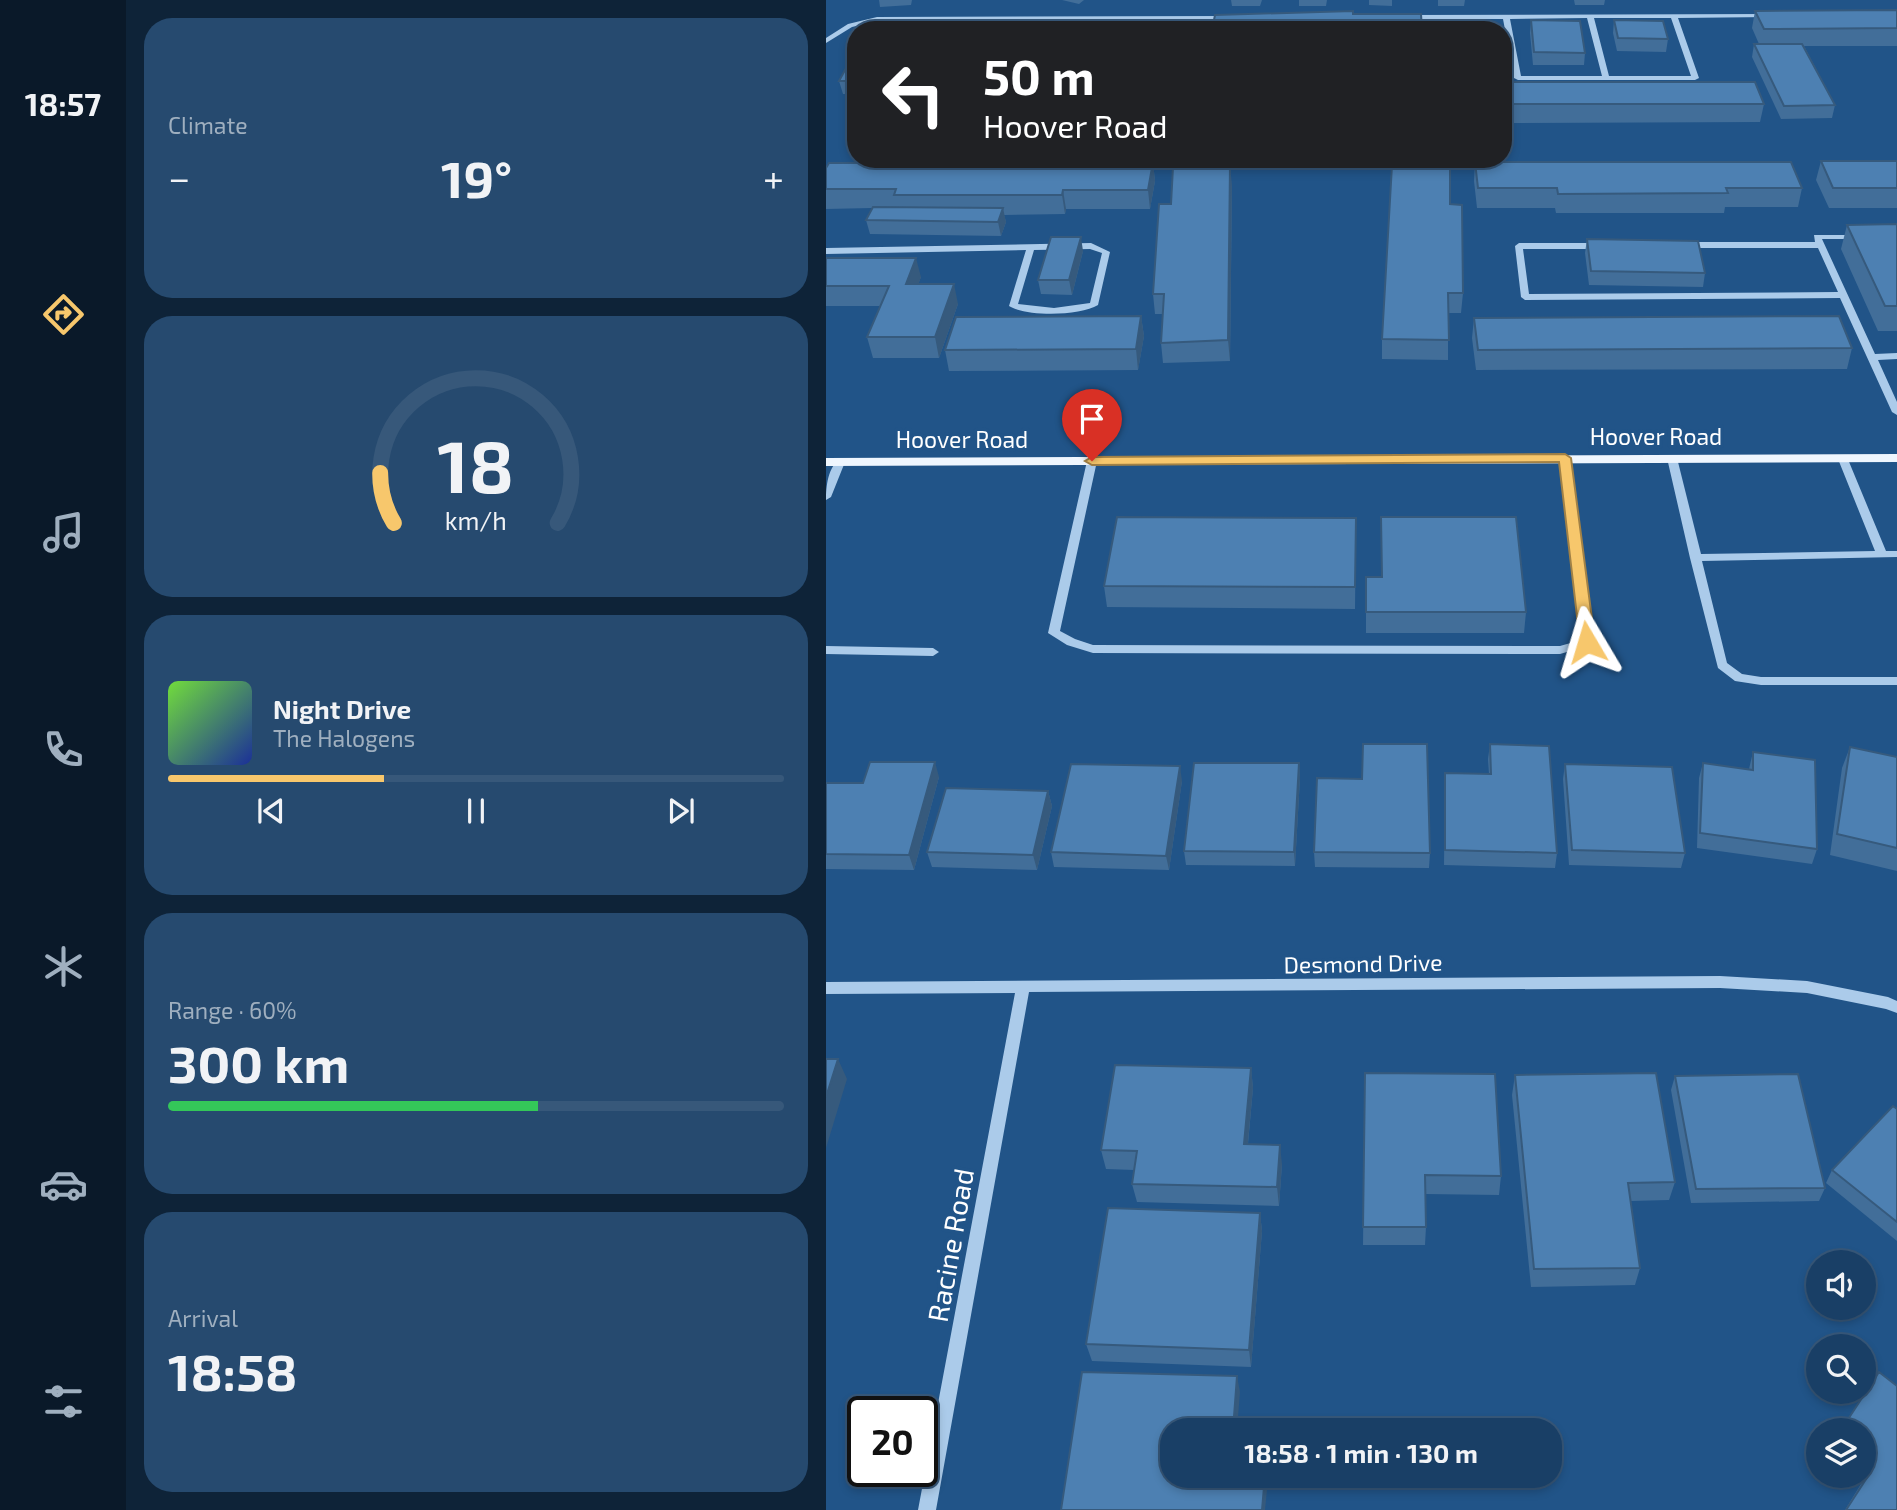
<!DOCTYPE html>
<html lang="en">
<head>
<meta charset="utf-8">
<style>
  body { margin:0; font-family:"Exo 2",sans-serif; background:#264a6f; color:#f1f3f6; height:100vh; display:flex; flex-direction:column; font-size:26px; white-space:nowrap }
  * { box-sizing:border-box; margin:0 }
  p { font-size:23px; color:#9fafbf }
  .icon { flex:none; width:38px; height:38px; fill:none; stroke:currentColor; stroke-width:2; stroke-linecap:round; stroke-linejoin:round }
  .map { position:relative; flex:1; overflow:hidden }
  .drawer { display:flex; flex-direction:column; gap:18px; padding:18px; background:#0e2338; width:700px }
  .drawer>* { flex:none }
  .hud { position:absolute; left:21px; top:21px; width:665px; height:147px; border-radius:28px; box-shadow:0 4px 10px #0003,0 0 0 2px #37587a; background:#202124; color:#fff; overflow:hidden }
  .tools { position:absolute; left:980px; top:1250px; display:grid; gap:14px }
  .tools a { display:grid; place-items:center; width:70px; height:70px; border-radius:50%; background:#193f66; box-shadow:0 4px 10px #0003,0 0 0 2px #37587a; font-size:35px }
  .speed { position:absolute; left:21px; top:1396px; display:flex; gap:14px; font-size:35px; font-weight:700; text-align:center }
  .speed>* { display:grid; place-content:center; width:91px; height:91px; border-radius:50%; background:#193f66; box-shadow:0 4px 10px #0003,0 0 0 2px #37587a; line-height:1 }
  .speed .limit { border:4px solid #111; border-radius:10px; background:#fff; color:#111 }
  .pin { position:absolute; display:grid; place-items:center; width:60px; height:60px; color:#fff; margin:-72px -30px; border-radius:50% 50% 50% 0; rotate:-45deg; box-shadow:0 0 7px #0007 }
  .pin .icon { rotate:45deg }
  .me { position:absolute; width:77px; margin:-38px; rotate:353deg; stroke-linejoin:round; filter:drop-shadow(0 0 5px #0008) }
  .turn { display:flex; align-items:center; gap:24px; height:147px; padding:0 21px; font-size:32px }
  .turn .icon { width:91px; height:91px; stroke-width:2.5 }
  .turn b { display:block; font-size:49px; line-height:60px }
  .big { font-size:52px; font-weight:700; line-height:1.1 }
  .drawer .widget { flex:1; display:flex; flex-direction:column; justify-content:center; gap:10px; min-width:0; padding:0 24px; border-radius:28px; background:#264a6f }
  .drawer .dial { align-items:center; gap:0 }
  .dial svg { height:182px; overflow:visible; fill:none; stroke:#37587a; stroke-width:7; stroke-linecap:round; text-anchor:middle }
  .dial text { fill:#f1f3f6; stroke:none }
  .song { display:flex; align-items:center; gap:21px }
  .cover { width:84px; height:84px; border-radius:10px; background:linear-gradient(135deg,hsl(100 70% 55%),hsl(230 70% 35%)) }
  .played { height:7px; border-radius:4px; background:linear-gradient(90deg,#f7c76c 35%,#37587a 35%) }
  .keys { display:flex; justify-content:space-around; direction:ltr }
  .heat { display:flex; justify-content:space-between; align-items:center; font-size:38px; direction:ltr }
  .charge { height:10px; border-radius:5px; background:linear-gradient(90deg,#34c759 60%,#37587a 0) }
  .trip { position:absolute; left:334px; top:1418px; width:402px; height:70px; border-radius:28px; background:#193f66; box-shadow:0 4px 10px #0003,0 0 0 2px #37587a; font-weight:700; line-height:70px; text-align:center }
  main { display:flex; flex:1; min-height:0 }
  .tab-bar { display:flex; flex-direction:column; width:126px; justify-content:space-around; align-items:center; background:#0a1929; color:#9fafbf }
  .tab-bar .icon { width:49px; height:49px }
  .tab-bar .selected { color:#f7c76c }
  .tab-bar b { font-size:32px; color:#f1f3f6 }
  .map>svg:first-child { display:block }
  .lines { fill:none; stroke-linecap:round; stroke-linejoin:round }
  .minor { fill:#abcbea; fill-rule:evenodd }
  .major { fill:#eff6fe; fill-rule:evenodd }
  .wall { fill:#426e99 }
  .shaded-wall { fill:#365a7d }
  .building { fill:#4d80b2; stroke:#365a7d; stroke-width:2 }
  .route { fill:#f7c76c; stroke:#a18146; stroke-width:2 }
  .labels { text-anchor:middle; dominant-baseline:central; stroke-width:7; stroke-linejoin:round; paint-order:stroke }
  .street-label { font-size:23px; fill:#fff; stroke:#215488 }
  .near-street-label { font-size:28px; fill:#fff; stroke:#215488 }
</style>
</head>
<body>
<main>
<nav class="tab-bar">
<b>18:57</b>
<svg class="icon selected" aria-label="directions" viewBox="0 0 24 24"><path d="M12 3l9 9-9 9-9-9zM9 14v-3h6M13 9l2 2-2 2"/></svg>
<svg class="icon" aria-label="music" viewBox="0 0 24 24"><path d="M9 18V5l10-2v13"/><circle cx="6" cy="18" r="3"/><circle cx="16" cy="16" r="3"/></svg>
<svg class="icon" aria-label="phone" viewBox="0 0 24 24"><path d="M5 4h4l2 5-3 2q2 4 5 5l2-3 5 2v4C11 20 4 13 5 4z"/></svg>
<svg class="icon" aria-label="climate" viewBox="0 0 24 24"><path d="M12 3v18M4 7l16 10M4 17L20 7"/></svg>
<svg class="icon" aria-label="car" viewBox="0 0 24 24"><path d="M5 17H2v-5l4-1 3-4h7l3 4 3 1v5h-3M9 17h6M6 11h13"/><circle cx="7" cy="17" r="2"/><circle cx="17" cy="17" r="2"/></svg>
<svg class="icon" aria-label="filters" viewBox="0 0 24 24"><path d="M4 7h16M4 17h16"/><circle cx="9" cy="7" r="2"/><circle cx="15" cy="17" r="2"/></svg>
</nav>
<section class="drawer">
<div class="widget"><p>Climate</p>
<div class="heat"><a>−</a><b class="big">19°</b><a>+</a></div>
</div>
<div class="widget dial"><svg viewBox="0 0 100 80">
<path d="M14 69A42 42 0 1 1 86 69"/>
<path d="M14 69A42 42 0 0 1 8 47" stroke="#f7c76c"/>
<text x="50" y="56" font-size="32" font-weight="700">18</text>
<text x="50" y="72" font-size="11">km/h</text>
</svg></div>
<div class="widget">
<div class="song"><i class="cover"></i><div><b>Night Drive</b><p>The Halogens</p></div></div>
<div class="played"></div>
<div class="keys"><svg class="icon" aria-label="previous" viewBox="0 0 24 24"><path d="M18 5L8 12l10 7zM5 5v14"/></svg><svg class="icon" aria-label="pause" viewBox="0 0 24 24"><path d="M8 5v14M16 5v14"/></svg><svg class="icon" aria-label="next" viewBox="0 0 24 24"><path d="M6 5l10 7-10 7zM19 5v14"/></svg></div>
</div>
<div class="widget"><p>Range · 60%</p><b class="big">300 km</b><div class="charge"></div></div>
<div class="widget"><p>Arrival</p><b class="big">18:58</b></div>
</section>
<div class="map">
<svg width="1071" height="1510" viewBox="0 0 1071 1510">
  <rect width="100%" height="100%" fill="#215488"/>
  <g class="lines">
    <path class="minor" d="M 943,14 L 945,15 L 945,17 L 852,18 L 873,78 L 869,80 L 692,80 L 688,78 L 677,19 L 580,19 L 577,17 L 580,15 ZM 761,18 L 776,76 L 695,76 L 684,19 ZM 768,18 L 845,18 L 865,76 L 783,76 Z
      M 404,16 L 406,17 L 406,19 L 51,21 L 26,27 L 0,43 L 0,38 L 22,24 L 51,17 Z
      M 988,235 L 1032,235 L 1036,237 L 1032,239 L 996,239 L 1049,354 L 1071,353 L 1071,359 L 1052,360 L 1071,402 L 1071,415 L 1066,412 L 1014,298 L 699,300 L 695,297 L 689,246 L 693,243 L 774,243 L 778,246 L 774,249 L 697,249 L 703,294 L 1012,292 L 992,248 L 859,248 L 855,245 L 859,242 L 989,242 Z
      M 265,243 L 284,252 L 272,305 C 254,316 201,317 183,306 L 200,250 L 0,254 L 0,248 ZM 264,249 L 276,253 L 264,303 L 228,308 L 192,304 L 208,250 Z
      M 739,455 L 744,458 L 767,642 L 765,645 L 734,654 L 267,653 L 241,645 L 222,633 L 261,461 L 266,458 L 271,461 L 234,631 L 249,639 L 267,645 L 734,646 L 755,640 L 734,458 Z
      M 846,455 L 851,458 L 875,554 L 1049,551 L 1012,459 L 1013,457 L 1021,457 L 1060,551 L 1071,551 L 1071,557 L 876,561 L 901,663 L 916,674 L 935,677 L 1071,677 L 1071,685 L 935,685 L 909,681 L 892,668 L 864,558 L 841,458 Z
      M 14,459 L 19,462 L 5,497 L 0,500 C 0,486 2,467 14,459 Z
      M 0,646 L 107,648 L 113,652 L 107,656 L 0,654 Z
      M 894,976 L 981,981 L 1062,997 L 1071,1001 L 1071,1013 L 1060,1009 L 981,993 L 894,988 L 203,992 L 110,1510 L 92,1510 L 189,993 L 0,994 L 0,982 Z"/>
    <path class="major" d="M 1071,454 L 1071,462 L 0,466 L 0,458 Z"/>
  </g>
  <path class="wall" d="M 53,0 L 86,0 L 85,5 L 54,7 Z
    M 236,0 L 258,0 L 253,4 Z
    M 405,0 L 436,0 L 434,6 L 406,6 Z
    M 473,0 L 501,0 L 500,6 L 473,6 Z
    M 543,0 L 566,0 L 566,6 L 543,5 Z
    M 612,0 L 639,0 L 638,6 L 612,6 Z
    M 748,0 L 779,0 L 778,5 L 749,5 Z
    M 1071,10 L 1071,46 L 978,46 L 1009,105 L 1006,118 L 955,119 L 926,57 L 928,44 L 933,44 L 926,28 L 929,11 Z
    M 705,20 L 759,53 L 758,65 L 707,65 L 704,33 Z
    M 788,20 L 842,39 L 840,52 L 791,51 L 787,33 Z
    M 30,50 L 30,94 L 17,94 L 13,81 Z
    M 677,82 L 938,104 L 934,122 L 677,123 Z
    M 995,161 L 1071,161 L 1071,208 L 1003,208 L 990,180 Z
    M 327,162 L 329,181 L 324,209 L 240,209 L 239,214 L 178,215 L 180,222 L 175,236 L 44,234 L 40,220 L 46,208 L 0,209 L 0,168 Z
    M 649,162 L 976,188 L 972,207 L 899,207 L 898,213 L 730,213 L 729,208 L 651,208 L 648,181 Z
    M 406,185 L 404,361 L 337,363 L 335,343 L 337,314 L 329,314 L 327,294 L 345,204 Z
    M 624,204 L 637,293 L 635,313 L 622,313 L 622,360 L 556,359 L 556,339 Z
    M 1071,224 L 1071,331 L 1052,331 L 1015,249 L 1021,225 Z
    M 761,239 L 879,273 L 877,287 L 763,285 L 759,253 Z
    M 257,251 L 246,295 L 215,294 L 212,280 Z
    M 0,258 L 95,277 L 92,284 L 132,304 L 113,358 L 47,358 L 41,337 L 54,306 L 0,306 Z
    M 315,316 L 318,336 L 312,370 L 123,371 L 119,350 Z
    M 648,318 L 1026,348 L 1021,369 L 650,370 L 646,338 Z
    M 530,518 L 529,609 L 281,607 L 278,586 Z
    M 540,577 L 700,612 L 698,633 L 540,633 Z
    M 664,744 L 731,853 L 729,868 L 618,865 L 619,773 L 663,774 L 662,759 Z
    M 1024,747 L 1071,757 L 1071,871 L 1004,855 L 1016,768 Z
    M 927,752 L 991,849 L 986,864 L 871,848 L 873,778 L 877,763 L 923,769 Z
    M 473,763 L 474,778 L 469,866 L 360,865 L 358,851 Z
    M 739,764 L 859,853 L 855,868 L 743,865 L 737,779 Z
    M 113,777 L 88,870 L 0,869 L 0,783 L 37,783 Z
    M 536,779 L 604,853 L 603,868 L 489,867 L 488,852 Z
    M 356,781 L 343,870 L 228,867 L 225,852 Z
    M 222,791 L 226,806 L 211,870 L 106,867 L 101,852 Z
    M 425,1068 L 427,1088 L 422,1144 L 456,1164 L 453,1206 L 311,1202 L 306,1184 L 308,1170 L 280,1169 L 275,1150 Z
    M 539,1073 L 675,1176 L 673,1195 L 599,1194 L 600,1227 L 599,1245 L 537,1245 Z
    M 689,1075 L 849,1182 L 843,1200 L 805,1201 L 814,1268 L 809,1285 L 705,1287 L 686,1095 Z
    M 849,1076 L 999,1188 L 993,1201 L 865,1203 L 845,1090 Z
    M 1071,1109 L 1071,1241 L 1000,1183 L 1006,1170 Z
    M 434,1213 L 436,1231 L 425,1367 L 266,1361 L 260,1344 Z
    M 1038,1430 L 1071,1510 L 1019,1510 L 1035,1484 L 1024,1475 L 1038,1475 Z"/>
  <path class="shaded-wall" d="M 292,20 L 293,30 L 289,30 Z
    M 211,21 L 213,30 L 207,30 Z
    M 327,162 L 329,181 L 324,209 L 322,190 Z
    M 404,166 L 406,185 L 404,361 L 402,340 Z
    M 237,190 L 240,209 L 239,214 L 236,195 Z
    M 177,208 L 180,222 L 175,236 L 172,222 Z
    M 255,237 L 257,251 L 246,295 L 243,280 Z
    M 90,258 L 95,277 L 85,304 L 80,284 Z
    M 128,284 L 132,304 L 113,358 L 109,337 Z
    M 315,316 L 318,336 L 312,370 L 310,349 Z
    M 109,762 L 113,777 L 88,870 L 83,855 Z
    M 473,763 L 474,778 L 469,866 L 468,852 Z
    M 354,766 L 356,781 L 343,870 L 340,856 Z
    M 222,791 L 226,806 L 211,870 L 207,855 Z
    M 12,1059 L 21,1079 L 0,1148 L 0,1097 Z
    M 425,1068 L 427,1088 L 420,1163 L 418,1144 Z
    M 454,1145 L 456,1164 L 453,1206 L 451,1187 Z
    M 434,1213 L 436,1231 L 425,1367 L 423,1350 Z
    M 411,1376 L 414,1392 L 411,1430 L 407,1430 Z
    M 439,1475 L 441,1490 L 439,1510 L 436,1510 Z"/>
  <path class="building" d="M 1071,10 L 1071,28 L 938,29 L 929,11 Z
    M 527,11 L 527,14 L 595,14 L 596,30 L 386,30 L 389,15 Z
    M 245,20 L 292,20 L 289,30 L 240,30 Z
    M 705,20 L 754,21 L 759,53 L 708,52 Z
    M 788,20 L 837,21 L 842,39 L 792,38 Z
    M 162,21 L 211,21 L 207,30 L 158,30 Z
    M 45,23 L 88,23 L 84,30 L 41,30 Z
    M 928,44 L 976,44 L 1009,105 L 958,106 Z
    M 30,50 L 30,81 L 13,81 Z
    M 677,82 L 929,82 L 938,104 L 677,104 Z
    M 995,161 L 1071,161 L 1071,188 L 1007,188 Z
    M 327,162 L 322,190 L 237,190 L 236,195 L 68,195 L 70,189 L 0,189 L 0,168 L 3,163 Z
    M 649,162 L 965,162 L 976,188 L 900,188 L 902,193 L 732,194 L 731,188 L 652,188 Z
    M 566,165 L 624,166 L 624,204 L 636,205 L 637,293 L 622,293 L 623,340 L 556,339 Z
    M 404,166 L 402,340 L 335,343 L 338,294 L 327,294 L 333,204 L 345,204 L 347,167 Z
    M 47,207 L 177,208 L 172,222 L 40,220 Z
    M 1071,224 L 1071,306 L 1059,306 L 1021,225 Z
    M 225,237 L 255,237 L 243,280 L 212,280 Z
    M 761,239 L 872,241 L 879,273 L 765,271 Z
    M 0,258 L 90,258 L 80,284 L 128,284 L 109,337 L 41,337 L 63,286 L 0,286 Z
    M 315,316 L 310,349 L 119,350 L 130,317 Z
    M 1013,316 L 1026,348 L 652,350 L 648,318 Z
    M 291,517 L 530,518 L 529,587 L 278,586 Z
    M 555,517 L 690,517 L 700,612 L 540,612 L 540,577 L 556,577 Z
    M 537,744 L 601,744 L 604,853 L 488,852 L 491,778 L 536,779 Z
    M 664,744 L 723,746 L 731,853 L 619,850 L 619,773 L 665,774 Z
    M 1024,747 L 1071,757 L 1071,848 L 1011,834 Z
    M 927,752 L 989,760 L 991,849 L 874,833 L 877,763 L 927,770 Z
    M 44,762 L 109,762 L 83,855 L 0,854 L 0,783 L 37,783 Z
    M 368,763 L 473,763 L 468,852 L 358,851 Z
    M 245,764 L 354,766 L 340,856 L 225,852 Z
    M 739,764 L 846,767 L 859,853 L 746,850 Z
    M 120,788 L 222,791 L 207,855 L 101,852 Z
    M 0,1059 L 12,1059 L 0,1097 Z
    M 289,1065 L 425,1068 L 418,1144 L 454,1145 L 451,1187 L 306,1184 L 311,1151 L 275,1150 Z
    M 539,1073 L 669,1074 L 675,1176 L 599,1175 L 600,1227 L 537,1227 Z
    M 830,1073 L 849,1182 L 802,1183 L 814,1268 L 708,1269 L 689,1075 Z
    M 972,1074 L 999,1188 L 870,1189 L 849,1076 Z
    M 1067,1106 L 1071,1109 L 1071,1222 L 1006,1170 Z
    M 282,1208 L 434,1213 L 423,1350 L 260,1344 Z
    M 256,1372 L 411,1376 L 407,1430 L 346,1430 L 346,1475 L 439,1475 L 436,1510 L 235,1510 Z
    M 1053,1372 L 1071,1386 L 1071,1510 L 1020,1510 L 1046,1470 L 1038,1463 L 1038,1430 L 1015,1430 Z"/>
  <path class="route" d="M 739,454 L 745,458 L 769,642 L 761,647 L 754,642 L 733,462 L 266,465 L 259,461 L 266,457 Z"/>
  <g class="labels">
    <g class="street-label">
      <text x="830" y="436">Hoover Road</text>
      <text x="136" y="439">Hoover Road</text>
      <text transform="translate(537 963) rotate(-1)">Desmond Drive</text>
    </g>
    <g class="near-street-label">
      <text transform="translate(124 1245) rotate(-80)">Racine Road</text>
    </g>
  </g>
</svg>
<div class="tools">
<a><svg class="icon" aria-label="sound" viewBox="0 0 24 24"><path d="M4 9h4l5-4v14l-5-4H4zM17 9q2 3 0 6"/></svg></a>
<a><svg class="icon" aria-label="search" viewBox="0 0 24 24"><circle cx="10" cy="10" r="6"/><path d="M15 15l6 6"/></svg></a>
<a><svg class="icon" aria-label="layers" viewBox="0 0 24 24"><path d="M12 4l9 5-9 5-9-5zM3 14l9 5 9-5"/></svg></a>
</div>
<div class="speed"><div class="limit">20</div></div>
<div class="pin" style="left:266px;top:461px;background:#d93025"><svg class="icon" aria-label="arrive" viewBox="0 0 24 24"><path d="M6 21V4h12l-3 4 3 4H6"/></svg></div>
<svg class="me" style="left:761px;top:642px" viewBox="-20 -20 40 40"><path d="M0-17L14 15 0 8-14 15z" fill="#f7c76c" stroke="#fff" stroke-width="4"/></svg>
<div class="trip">18:58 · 1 min · 130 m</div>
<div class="hud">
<div class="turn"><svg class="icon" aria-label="left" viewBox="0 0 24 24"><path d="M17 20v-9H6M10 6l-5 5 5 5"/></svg><div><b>50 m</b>Hoover Road</div></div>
</div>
</div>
</main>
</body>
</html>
